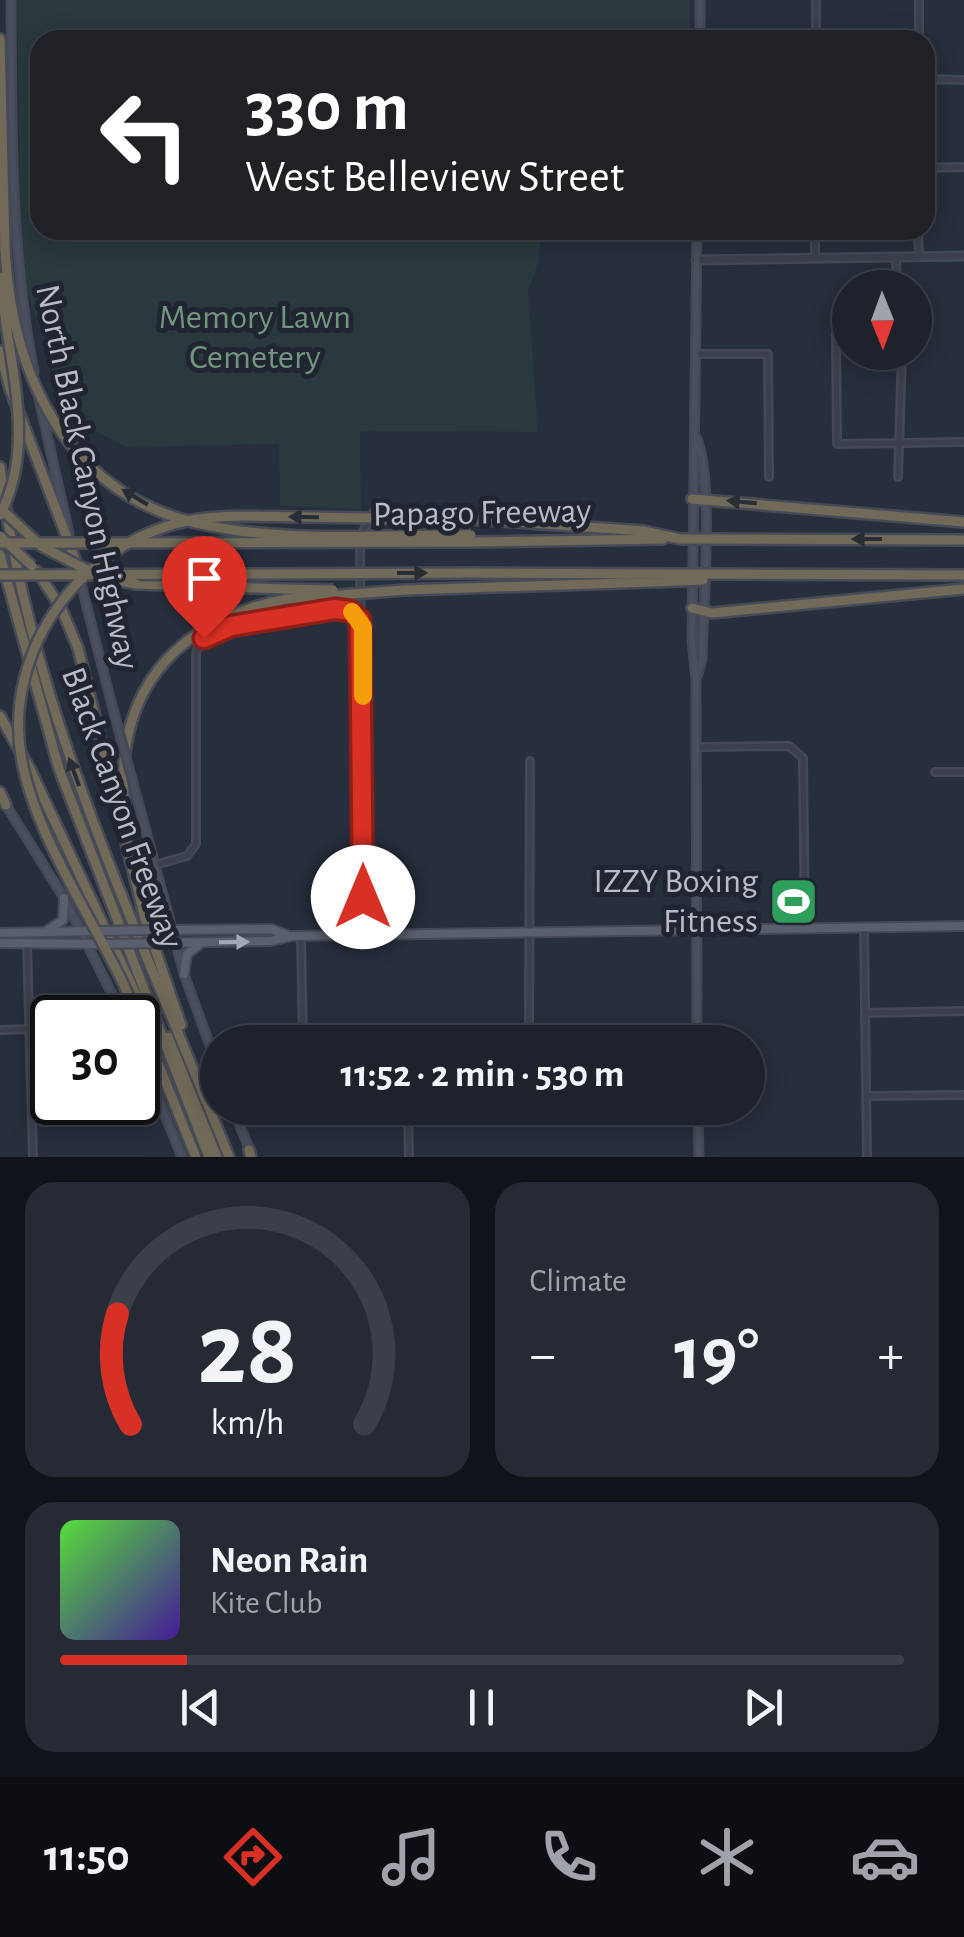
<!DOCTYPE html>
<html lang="en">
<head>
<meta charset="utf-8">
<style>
  body { margin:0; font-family:"Alegreya Sans",sans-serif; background:#252a35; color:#f1f3f6; height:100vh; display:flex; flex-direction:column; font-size:38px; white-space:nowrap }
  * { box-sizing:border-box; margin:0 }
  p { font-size:32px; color:#a0a4aa }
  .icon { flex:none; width:55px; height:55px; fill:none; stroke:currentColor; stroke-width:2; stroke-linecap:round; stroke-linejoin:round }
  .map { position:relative; height:1157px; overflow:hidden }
  .sheet { display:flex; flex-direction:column; gap:25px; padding:25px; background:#101319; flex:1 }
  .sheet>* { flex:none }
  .banner { position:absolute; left:30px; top:30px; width:905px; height:210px; border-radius:30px; box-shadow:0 5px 25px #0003,0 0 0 2px #3b3f49; background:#202124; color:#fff; overflow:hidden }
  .needle { width:65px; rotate:179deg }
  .fabs { position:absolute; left:832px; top:270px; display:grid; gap:20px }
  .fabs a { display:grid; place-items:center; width:100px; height:100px; border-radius:50%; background:#1d222d; box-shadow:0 5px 25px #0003,0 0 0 2px #3b3f49; font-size:50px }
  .speed { position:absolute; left:30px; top:995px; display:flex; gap:20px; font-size:50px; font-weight:700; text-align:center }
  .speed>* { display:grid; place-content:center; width:130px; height:130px; border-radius:50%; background:#1d222d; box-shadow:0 5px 25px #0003,0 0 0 2px #3b3f49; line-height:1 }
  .speed .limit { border:5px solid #111; border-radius:15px; background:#fff; color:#111 }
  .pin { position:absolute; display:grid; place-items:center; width:85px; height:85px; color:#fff; margin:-102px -42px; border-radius:50% 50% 50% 0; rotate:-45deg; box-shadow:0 0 10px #0007 }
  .pin .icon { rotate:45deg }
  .me { position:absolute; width:110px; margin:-55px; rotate:0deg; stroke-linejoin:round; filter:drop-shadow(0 0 8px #0008) }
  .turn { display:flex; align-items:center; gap:35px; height:210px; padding:0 50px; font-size:45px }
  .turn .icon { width:130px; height:130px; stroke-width:2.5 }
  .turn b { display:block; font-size:70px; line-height:85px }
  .big { font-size:75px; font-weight:700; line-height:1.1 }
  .sheet .widget { flex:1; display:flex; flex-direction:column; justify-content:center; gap:15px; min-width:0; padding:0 35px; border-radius:30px; background:#252a35 }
  .sheet .dial { align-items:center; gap:0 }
  .dial svg { height:260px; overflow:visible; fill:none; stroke:#3b3f49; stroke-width:7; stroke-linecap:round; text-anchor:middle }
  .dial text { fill:#f1f3f6; stroke:none }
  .song { display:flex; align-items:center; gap:30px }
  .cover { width:120px; height:120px; border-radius:15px; background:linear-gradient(135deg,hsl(110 70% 55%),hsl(260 70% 35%)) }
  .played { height:10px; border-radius:5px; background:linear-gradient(90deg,#d93025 15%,#3b3f49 15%) }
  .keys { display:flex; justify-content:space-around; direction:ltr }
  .heat { display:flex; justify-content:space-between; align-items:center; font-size:55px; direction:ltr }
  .sheet .tiles { flex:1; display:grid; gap:25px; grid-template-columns:1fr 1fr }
  .widget:last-child { grid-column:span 2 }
  .trip { position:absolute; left:200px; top:1025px; width:565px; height:100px; border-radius:50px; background:#1d222d; box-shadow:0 5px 25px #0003,0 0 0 2px #3b3f49; font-weight:700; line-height:100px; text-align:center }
  .menu { display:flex; height:160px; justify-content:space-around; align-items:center; background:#0c0e12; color:#a0a4aa }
  .menu .icon { width:70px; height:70px }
  .menu .active { color:#d93025 }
  .menu b { font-size:45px; color:#f1f3f6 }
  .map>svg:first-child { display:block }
  .green { fill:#29393d }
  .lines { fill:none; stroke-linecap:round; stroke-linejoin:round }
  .minor-casing { stroke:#444955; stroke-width:10 }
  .tertiary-casing { stroke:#444955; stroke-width:11 }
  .secondary-casing { stroke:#444955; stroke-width:11 }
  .primary-casing { stroke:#444955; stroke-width:12 }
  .motorway-casing { stroke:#464b57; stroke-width:14 }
  .minor { stroke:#3b404c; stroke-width:5 }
  .tertiary { stroke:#3b404c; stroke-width:6 }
  .secondary { stroke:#494f5f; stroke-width:6 }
  .primary { stroke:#595f6c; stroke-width:8 }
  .motorway { stroke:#716a59; stroke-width:9 }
  .secondary-bridge-casing { stroke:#444955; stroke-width:11; stroke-linecap:butt }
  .primary-bridge-casing { stroke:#444955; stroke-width:12; stroke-linecap:butt }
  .motorway-bridge-casing { stroke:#464b57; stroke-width:14; stroke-linecap:butt }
  .secondary-bridge { stroke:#494f5f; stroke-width:6 }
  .primary-bridge { stroke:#595f6c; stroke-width:8 }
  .motorway-bridge { stroke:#716a59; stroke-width:9 }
  .oneway { fill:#282c35 }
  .oneway2 { fill:#a4a9b5 }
  .route-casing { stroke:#8d1f18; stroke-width:25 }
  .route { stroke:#d93025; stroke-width:18 }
  .slow { stroke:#f59e0b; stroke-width:18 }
  .labels { text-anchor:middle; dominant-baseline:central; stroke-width:10; stroke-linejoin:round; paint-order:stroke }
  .park-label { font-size:35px; fill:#71957d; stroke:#202531 }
  .street-label { font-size:35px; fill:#b7bcc7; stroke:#202531 }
  .poi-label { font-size:35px; fill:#b7bcc7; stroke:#202531; text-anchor:end }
</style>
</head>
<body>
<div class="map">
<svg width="964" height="1157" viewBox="0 0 964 1157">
  <rect width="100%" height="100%" fill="#272e3c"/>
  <path class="green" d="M 17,0 L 690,0 L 690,40 L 40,40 L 40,230 L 542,230 L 538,263 L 528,292 L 538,432 L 360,431 L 361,509 L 280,506 L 279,444 L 126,447 L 91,429 L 53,375 L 21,269 Z"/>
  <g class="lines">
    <defs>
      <path id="minor" d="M 816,40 L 816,0
        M 919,40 L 919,0
        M 925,79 L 964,80
        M 925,168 L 964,167
        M 918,230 L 919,256
        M 896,257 L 897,288
        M 815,259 L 815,230
        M 850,326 L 837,328 L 836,335 L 837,444 L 964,442
        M 696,354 L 768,354 L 769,477
        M 898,477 L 902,352
        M 697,747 L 789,746 L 803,758 L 805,929
        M 935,772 L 964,772
        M 155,865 L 187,856 L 196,844 L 196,653 L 200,641 L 231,627 L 335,609 L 351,611 L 362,624
        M 864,928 L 867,1157
        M 363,935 L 360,537 L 379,502
        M 301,936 L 303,1042
        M 27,944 L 33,1157
        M 865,1013 L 964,1011
        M 0,1030 L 27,1029
        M 529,1042 L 530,761
        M 866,1096 L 964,1095
        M 408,1108 L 409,1157"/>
      <path id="tertiary" d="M 696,260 L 964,256"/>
      <path id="secondary" d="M 11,0 C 12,125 10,249 34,372
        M 700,40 L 700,0
        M 697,230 L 692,641 L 696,679 L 697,1042
        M 39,399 L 69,533
        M 697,439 C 714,480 703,609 702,659 L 698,674
        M 80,580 L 113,709
        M 136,794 L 184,974 L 218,1068
        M 4,802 L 64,898 L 124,1018
        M 138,1049 L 182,1157
        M 233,1108 L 250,1151
        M 698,1108 L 699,1157"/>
      <path id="primary" d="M 48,930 L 63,920 L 64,898
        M 156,930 L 271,929 L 287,935
        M 0,933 L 97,931
        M 0,943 L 103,944
        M 161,943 L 271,941 L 292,936 L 964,926
        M 184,974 L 187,954 L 199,945"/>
      <path id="motorway" d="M 0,39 L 5,250
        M 0,351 L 10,389 L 75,559
        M 0,467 C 30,711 139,931 229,1157
        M 692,499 L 964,522
        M 471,519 L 644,531 L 680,539
        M 716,539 L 964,540
        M 471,542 L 663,539
        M 0,555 L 59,769 L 209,1157
        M 37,571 L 61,608 L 78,648 L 145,919 L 181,1025
        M 471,573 L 681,574
        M 715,574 L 964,575
        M 136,584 L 286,589
        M 405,590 L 681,581
        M 692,608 L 712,613 L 964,589
        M 0,716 L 30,769 L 156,1037
        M 0,792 L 6,805
        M 126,817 C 110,697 171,622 286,599
        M 168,1037 L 217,1157
        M 249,1150 L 251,1157"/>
    </defs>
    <use href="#minor" class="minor-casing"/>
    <use href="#tertiary" class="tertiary-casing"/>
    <use href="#secondary" class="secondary-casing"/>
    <use href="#primary" class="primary-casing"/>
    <use href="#motorway" class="motorway-casing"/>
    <use href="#minor" class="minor"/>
    <use href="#tertiary" class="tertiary"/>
    <use href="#secondary" class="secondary"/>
    <use href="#primary" class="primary"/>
    <use href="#motorway" class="motorway"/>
    <defs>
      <path id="secondary-bridge" d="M 113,709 L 136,794"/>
      <path id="primary-bridge" d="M 97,931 L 156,930
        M 103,944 L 161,943"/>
      <path id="motorway-bridge" d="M 5,250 C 12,373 65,492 196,523 C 284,544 382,534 471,535
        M 2,510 L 41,546 L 91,572
        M 0,515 C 39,441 5,356 1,277
        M 0,536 L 32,566
        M 680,539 L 716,539
        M 0,543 L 471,542
        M 681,574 L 715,574
        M 0,575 L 471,573
        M 110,579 L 136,584
        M 681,581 L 703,580
        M 286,589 L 333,590
        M 286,599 L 405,590
        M 196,1157 C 171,1097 148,1034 119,975 C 86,908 37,836 22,762 C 0,648 86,536 198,519 C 233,514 269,517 304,517 C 360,518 415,519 471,519"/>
    </defs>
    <use href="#secondary-bridge" class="secondary-bridge-casing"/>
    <use href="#primary-bridge" class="primary-bridge-casing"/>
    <use href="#motorway-bridge" class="motorway-bridge-casing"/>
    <use href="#secondary-bridge" class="secondary-bridge"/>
    <use href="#primary-bridge" class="primary-bridge"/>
    <use href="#motorway-bridge" class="motorway-bridge"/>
  </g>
  <defs><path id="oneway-solid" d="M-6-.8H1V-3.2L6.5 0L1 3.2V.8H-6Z" transform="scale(2.5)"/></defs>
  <g class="oneway">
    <use href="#oneway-solid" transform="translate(135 497) rotate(-149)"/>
    <use href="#oneway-solid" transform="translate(742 502) rotate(-175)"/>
    <use href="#oneway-solid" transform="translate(304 517) rotate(-179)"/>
    <use href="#oneway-solid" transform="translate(867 539) rotate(-180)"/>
    <use href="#oneway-solid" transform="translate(412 573)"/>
    <use href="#oneway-solid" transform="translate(74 772) rotate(-110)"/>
  </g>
  <use class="oneway2" href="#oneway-solid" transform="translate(234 942) rotate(-1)"/>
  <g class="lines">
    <defs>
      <path id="route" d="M 204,638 L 231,626 L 335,609 L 350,611 L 360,620 L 363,897"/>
    </defs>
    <use href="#route" class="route-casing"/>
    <use href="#route" class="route"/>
    <path class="slow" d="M 352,612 L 363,627 L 363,696"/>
  </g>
  <defs>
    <symbol id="stadium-square" viewBox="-11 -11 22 22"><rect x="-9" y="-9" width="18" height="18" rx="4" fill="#2e9e5b" stroke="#202531"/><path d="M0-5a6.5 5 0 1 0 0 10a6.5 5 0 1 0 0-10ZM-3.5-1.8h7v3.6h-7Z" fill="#fff"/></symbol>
  </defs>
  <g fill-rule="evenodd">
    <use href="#stadium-square" x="766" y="874" width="55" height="55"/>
  </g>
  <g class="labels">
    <g class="park-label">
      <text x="255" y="317">Memory Lawn<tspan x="255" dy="40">Cemetery</tspan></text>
    </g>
    <g class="street-label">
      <text transform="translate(87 477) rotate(78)">North Black Canyon Highway</text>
      <text transform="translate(482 513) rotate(-1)">Papago Freeway</text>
      <text transform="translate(122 808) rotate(70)">Black Canyon Freeway</text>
    </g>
    <g class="poi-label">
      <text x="758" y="881">IZZY Boxing<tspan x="758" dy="40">Fitness</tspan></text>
    </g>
  </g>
</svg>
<div class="fabs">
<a><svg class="needle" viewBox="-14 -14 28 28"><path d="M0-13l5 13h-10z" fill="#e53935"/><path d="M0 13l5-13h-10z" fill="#a0a4aa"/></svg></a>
</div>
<div class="speed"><div class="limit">30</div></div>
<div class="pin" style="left:204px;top:638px;background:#d93025"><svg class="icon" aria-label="arrive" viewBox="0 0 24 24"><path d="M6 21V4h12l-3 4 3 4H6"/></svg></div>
<svg class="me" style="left:363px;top:897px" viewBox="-20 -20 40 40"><circle r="19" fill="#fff"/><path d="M0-13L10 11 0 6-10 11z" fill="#d93025"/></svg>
<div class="trip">11:52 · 2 min · 530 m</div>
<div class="banner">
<div class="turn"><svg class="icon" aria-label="left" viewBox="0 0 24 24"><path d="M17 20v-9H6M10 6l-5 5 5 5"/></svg><div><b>330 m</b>West Belleview Street</div></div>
</div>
</div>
<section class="sheet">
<div class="tiles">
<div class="widget dial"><svg viewBox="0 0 100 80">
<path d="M14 69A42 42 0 1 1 86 69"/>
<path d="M14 69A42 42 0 0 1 10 35" stroke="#d93025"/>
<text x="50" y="56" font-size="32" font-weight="700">28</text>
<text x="50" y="72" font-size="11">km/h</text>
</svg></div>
<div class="widget"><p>Climate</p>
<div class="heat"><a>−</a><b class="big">19°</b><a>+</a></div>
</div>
<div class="widget">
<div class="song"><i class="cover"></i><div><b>Neon Rain</b><p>Kite Club</p></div></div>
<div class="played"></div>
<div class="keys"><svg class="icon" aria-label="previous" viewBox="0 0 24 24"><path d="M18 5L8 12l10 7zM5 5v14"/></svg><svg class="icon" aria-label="pause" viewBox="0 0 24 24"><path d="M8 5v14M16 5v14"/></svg><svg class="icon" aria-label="next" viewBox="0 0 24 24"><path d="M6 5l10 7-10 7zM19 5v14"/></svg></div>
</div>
</div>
</section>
<nav class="menu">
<b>11:50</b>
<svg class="icon active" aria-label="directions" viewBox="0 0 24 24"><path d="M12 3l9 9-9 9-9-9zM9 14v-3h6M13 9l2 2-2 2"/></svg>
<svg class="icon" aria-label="music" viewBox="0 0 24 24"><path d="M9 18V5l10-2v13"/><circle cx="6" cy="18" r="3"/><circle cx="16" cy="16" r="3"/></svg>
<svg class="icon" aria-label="phone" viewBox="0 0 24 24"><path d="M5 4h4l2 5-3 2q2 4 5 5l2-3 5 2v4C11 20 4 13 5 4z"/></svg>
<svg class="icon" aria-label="climate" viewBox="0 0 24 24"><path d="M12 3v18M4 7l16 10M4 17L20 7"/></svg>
<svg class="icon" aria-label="car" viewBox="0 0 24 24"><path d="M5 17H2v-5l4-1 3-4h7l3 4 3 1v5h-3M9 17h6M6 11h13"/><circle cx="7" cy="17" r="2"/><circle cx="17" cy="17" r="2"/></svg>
</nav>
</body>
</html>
